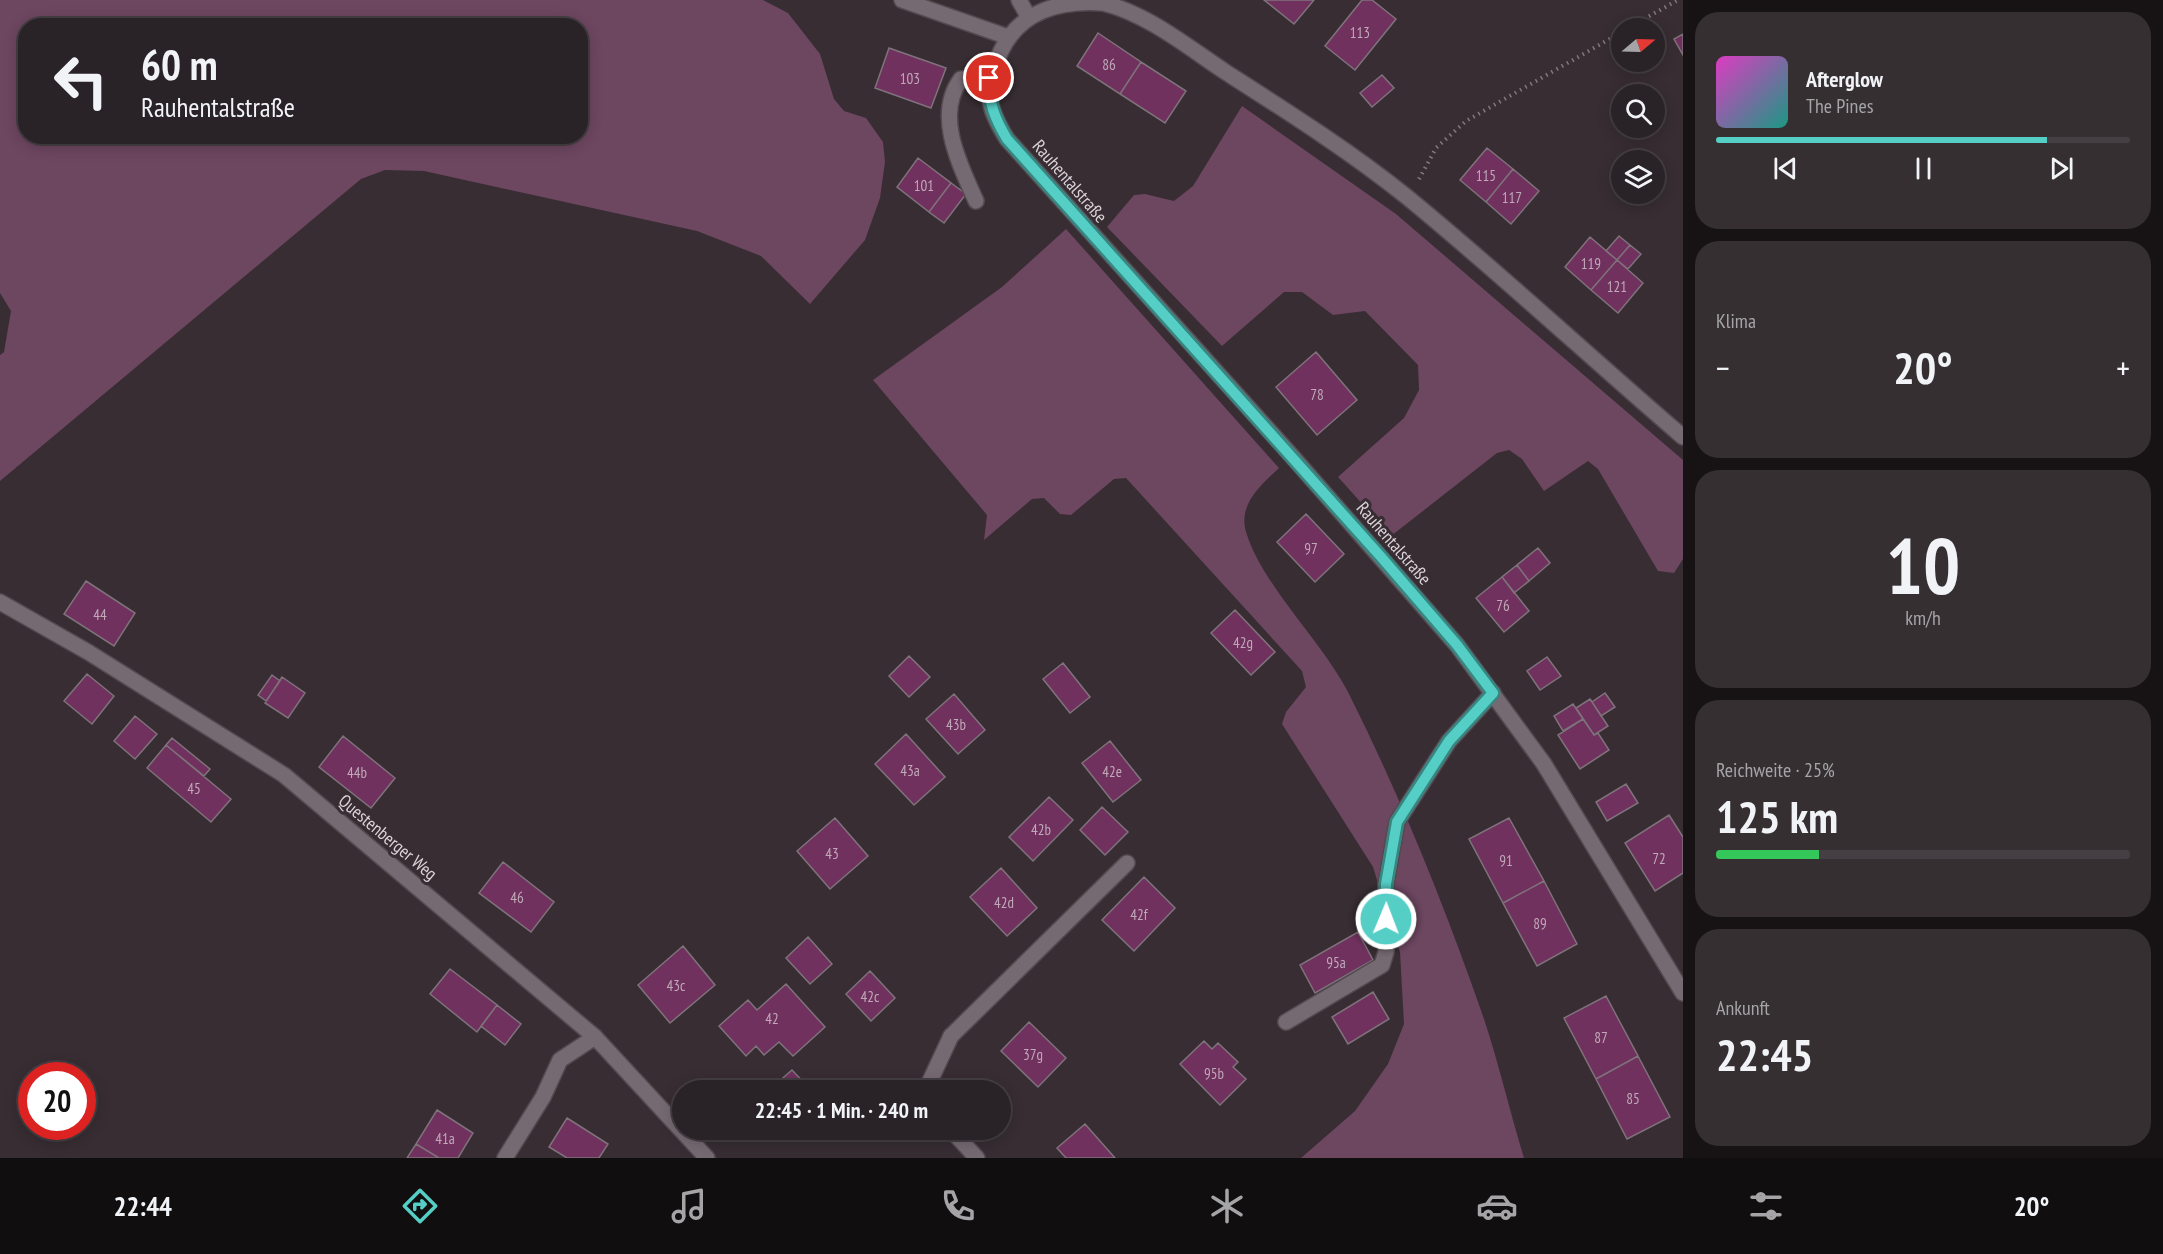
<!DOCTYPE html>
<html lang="de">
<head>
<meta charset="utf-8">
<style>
  body { margin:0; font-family:"PT Sans Narrow",sans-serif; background:#352f32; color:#f1f3f6; height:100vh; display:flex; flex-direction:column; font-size:22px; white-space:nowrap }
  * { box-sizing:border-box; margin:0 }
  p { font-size:20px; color:#a5a4a7 }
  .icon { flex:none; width:33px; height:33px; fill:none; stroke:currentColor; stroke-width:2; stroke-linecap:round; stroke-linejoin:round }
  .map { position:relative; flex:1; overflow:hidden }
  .details { display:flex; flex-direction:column; gap:12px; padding:12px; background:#171315; width:480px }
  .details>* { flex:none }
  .hud { position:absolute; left:18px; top:18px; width:570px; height:126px; border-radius:24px; box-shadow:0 3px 15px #0003,0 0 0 2px #453f43; background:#292226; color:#f1f3f6; overflow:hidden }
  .needle { width:39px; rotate:71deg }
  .buttons { position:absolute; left:1611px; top:18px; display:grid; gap:12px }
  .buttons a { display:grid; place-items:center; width:54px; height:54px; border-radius:50%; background:#292226; box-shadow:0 3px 15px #0003,0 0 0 2px #453f43; font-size:30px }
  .speed { position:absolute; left:18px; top:1062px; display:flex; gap:12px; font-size:30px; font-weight:700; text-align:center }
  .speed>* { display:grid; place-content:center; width:78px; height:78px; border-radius:50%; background:#292226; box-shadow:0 3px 15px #0003,0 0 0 2px #453f43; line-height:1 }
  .speed .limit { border:9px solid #d22; background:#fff; color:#111 }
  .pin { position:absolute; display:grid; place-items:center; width:51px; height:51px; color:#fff; margin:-26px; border:3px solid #fff; border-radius:50%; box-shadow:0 2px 6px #0007 }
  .me { position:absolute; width:66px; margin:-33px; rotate:1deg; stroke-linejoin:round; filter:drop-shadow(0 0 4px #0008) }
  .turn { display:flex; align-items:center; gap:21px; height:126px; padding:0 24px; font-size:27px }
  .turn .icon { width:78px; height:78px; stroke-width:2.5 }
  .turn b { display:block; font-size:42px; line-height:51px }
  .big { font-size:45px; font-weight:700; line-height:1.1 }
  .details .widget { flex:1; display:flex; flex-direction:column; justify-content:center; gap:9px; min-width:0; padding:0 21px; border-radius:24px; background:#352f32 }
  .details .dial { align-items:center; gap:0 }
  .dial b { font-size:78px; line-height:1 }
  .song { display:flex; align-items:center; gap:18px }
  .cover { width:72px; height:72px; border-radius:9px; background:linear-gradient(135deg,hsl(310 70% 55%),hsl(170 70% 35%)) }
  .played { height:6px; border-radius:3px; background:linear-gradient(90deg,#55cec6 80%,#453f43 80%) }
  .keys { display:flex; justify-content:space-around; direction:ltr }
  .heat { display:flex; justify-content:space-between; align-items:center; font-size:33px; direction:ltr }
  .charge { height:9px; border-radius:4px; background:linear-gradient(90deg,#34c759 25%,#453f43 0) }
  .trip { position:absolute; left:672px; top:1080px; width:339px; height:60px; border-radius:30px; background:#292226; box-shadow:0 3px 15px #0003,0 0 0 2px #453f43; font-weight:700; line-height:60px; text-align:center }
  .tabs { display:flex; height:96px; justify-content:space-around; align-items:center; background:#100e0f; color:#a5a4a7 }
  .tabs .icon { width:42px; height:42px }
  .tabs .selected { color:#55cec6 }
  .tabs b { font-size:27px; color:#f1f3f6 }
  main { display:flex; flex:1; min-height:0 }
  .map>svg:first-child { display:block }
  .green { fill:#6d4660; fill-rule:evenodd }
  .building { fill:#70315e; stroke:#7f737b; stroke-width:1.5 }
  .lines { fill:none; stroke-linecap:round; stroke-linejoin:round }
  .lane-casing { stroke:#534a50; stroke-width:18 }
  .street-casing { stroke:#534a50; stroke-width:18 }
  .secondary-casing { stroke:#534a50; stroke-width:18 }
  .path { stroke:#81797e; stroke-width:4; stroke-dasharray:1.5 4.5; stroke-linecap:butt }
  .lane { stroke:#766a72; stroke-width:15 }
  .street { stroke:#766a72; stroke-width:15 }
  .secondary { stroke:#766a72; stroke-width:15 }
  .route-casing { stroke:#378681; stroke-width:15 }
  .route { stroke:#55cec6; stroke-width:10 }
  .labels { text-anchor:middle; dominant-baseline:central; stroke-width:6; stroke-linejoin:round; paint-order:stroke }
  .number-label { font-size:15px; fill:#c0aab9 }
  .street-label { font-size:18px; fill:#dad3d7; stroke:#372d33 }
</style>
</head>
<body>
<main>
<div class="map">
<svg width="1683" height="1158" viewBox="0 0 1683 1158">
  <rect width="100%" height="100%" fill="#372d33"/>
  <path class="green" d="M 0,0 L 763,0 L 788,13 L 820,54 L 834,99 L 844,111 L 866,118 L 883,142 L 885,162 L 880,198 L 865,240 L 810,304 L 761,256 L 697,231 L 424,171 L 385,170 L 361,179 L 0,481 L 0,355 L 4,352 L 11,311 L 0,293 ZM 26,26 L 580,26 L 580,136 L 26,136 Z
    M 1242,106 L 1396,214 L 1683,460 L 1683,559 L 1674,573 L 1658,571 L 1598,469 L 1588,461 L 1544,491 L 1522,459 L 1509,450 L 1497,453 L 1391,536 L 1338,477 L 1404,418 L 1419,390 L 1418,365 L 1365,311 L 1333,315 L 1302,292 L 1284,292 L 1222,346 L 1107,227 L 1134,195 L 1145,194 L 1174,201 L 1193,186 Z
    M 1066,229 L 1279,468 C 1261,485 1238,504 1246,532 C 1263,587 1324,643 1350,696 C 1402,800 1446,909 1484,1019 C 1499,1064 1510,1112 1524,1158 L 1301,1158 L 1355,1111 L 1388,1064 L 1404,1024 L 1400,952 L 1373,867 L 1282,724 L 1286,712 L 1306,687 L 1302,671 L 1126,478 L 1114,479 L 1071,515 L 1060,514 L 1044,498 L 1032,499 L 984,540 L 987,515 L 873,380 L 1002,287 Z"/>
  <path class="building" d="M 1264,0 L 1314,0 L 1294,24 Z
    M 1362,0 L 1372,0 L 1396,19 L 1355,70 L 1325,46 Z
    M 1098,33 L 1141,62 L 1120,94 L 1077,66 Z
    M 1683,34 L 1683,55 L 1674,39 Z
    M 889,48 L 946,68 L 931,108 L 875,88 Z
    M 1141,62 L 1186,91 L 1165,123 L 1120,94 Z
    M 1382,75 L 1394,88 L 1372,107 L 1360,93 Z
    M 1487,148 L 1513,169 L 1486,202 L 1460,180 Z
    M 918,158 L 951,183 L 929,212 L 897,187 Z
    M 1513,169 L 1539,191 L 1511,224 L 1486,202 Z
    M 951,183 L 966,194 L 944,223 L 929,212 Z
    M 1619,236 L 1630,245 L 1617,260 L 1606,251 Z
    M 1590,237 L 1617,260 L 1591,290 L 1565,267 Z
    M 1630,245 L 1641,254 L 1628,269 L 1617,260 Z
    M 1617,260 L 1643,283 L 1618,313 L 1591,290 Z
    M 1316,352 L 1357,400 L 1317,435 L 1276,387 Z
    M 1306,514 L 1344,554 L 1315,582 L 1277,542 Z
    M 1538,548 L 1550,563 L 1529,581 L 1517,565 Z
    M 1517,565 L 1529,581 L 1514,593 L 1502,577 Z
    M 1502,577 L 1529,611 L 1504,632 L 1476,598 Z
    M 86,581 L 135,613 L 114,646 L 64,614 Z
    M 1235,610 L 1275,652 L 1251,675 L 1211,633 Z
    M 909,656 L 930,677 L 909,697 L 889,676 Z
    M 1547,657 L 1561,676 L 1540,690 L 1527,671 Z
    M 1063,663 L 1090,697 L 1070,713 L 1043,679 Z
    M 87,674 L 114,696 L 92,724 L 64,701 Z
    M 272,675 L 280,681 L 266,701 L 258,695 Z
    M 282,677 L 305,693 L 288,718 L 265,703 Z
    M 1605,693 L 1615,707 L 1601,716 L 1592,702 Z
    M 954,694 L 985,730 L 958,754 L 926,719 Z
    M 1590,699 L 1608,726 L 1594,735 L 1576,708 Z
    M 1573,704 L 1583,719 L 1563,731 L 1554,716 Z
    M 135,716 L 157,734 L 135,759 L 114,741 Z
    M 1583,719 L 1594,735 L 1598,733 L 1609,750 L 1580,769 L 1558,735 Z
    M 906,734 L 945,777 L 914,805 L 875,764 Z
    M 343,736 L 395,778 L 371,808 L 319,767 Z
    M 172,738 L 210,769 L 204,776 L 166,745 Z
    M 1110,741 L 1141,780 L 1113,802 L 1082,763 Z
    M 166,745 L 231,799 L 211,822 L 147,768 Z
    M 1626,784 L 1638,803 L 1607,821 L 1596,802 Z
    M 1049,797 L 1073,820 L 1033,861 L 1009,837 Z
    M 1102,807 L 1128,832 L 1105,855 L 1080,830 Z
    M 1669,815 L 1683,837 L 1683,873 L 1655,891 L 1625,843 Z
    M 835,818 L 868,856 L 830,889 L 797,851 Z
    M 1509,818 L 1544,881 L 1503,903 L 1469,839 Z
    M 503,862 L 554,902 L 531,932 L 479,893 Z
    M 1001,868 L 1037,908 L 1007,936 L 970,897 Z
    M 1144,877 L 1175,908 L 1134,951 L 1102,920 Z
    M 1544,881 L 1577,944 L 1537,966 L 1503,903 Z
    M 1358,932 L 1373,960 L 1315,993 L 1300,965 Z
    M 808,937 L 832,964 L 810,984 L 786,958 Z
    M 683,946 L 715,985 L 670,1023 L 638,985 Z
    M 450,969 L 497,1005 L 477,1032 L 430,994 Z
    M 870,971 L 895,998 L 871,1021 L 846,994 Z
    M 786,984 L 825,1027 L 793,1056 L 779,1042 L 764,1055 L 756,1046 L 746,1056 L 719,1026 L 748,1000 L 757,1010 Z
    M 1373,992 L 1389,1019 L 1348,1044 L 1332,1017 Z
    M 1606,996 L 1638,1056 L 1596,1079 L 1564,1018 Z
    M 497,1005 L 521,1024 L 505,1045 L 481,1026 Z
    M 1029,1022 L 1066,1058 L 1038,1087 L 1001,1051 Z
    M 1204,1041 L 1212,1049 L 1218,1043 L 1238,1062 L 1233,1067 L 1246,1079 L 1220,1105 L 1180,1064 Z
    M 1638,1056 L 1670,1117 L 1627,1139 L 1596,1079 Z
    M 792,1070 L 811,1090 L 769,1090 Z
    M 437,1110 L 473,1133 L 458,1158 L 439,1158 L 416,1144 Z
    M 567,1118 L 608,1144 L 599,1158 L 567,1158 L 549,1147 Z
    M 1085,1124 L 1115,1158 L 1066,1158 L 1057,1148 Z
    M 416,1144 L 439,1158 L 407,1158 Z"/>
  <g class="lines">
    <defs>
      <path id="lane" d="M 902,0 L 1008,37
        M 1019,0 L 1028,16
        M 976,201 C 960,165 934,115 961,79 L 989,78
        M 1286,1022 L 1382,965 L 1386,952 L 1386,884 L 1397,822 L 1449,741 L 1493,693
        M 951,1036 L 1127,863
        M 505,1158 L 543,1097 L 560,1060 L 595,1037"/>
      <path id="street" d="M 0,602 L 88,652 L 284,775 L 595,1037 L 707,1158
        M 933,1090 L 930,1081 L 951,1036
        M 951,1130 L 977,1158"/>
      <path id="secondary" d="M 1683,437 C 1591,358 1501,274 1407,197 C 1351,152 1288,112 1227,73 C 1189,48 1148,14 1103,3 C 1060,0 1020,11 1001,51 C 984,89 985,103 1007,139 L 1291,455 L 1457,645 L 1544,764 L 1683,993"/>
    </defs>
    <use href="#lane" class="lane-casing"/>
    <use href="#street" class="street-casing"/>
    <use href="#secondary" class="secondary-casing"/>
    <path class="path" d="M 1628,28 L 1678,0
      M 1419,179 L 1436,148 L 1466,121 L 1622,32"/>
    <use href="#lane" class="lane"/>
    <use href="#street" class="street"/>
    <use href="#secondary" class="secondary"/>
  </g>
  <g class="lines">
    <defs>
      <path id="route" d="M 989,78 C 988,102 995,119 1007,139 L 1382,558 L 1457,645 L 1493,693 L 1449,741 L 1397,822 L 1386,884 L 1386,919"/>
    </defs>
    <use href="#route" class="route-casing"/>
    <use href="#route" class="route"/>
  </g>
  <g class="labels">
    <g class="number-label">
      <text x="1360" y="32">113</text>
      <text x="1109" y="64">86</text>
      <text x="910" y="78">103</text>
      <text x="1486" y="175">115</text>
      <text x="924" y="185">101</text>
      <text x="1512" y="197">117</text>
      <text x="1591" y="263">119</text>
      <text x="1617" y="286">121</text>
      <text x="1317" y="394">78</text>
      <text x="1311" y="548">97</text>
      <text x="1503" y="605">76</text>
      <text x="100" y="614">44</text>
      <text x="1243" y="642">42g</text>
      <text x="956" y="724">43b</text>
      <text x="910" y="770">43a</text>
      <text x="1112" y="771">42e</text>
      <text x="357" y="772">44b</text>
      <text x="194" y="788">45</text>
      <text x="1041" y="829">42b</text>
      <text x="832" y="853">43</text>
      <text x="1659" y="858">72</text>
      <text x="1506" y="860">91</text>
      <text x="517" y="897">46</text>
      <text x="1004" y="902">42d</text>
      <text x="1139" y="914">42f</text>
      <text x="1540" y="923">89</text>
      <text x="1336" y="962">95a</text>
      <text x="676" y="985">43c</text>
      <text x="870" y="996">42c</text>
      <text x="772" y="1018">42</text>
      <text x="1601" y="1037">87</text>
      <text x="1033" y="1054">37g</text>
      <text x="1214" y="1073">95b</text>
      <text x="1633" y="1098">85</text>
      <text x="445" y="1138">41a</text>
    </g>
    <g class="street-label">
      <text transform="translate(1070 181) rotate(49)">Rauhentalstraße</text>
      <text transform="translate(1394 543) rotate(49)">Rauhentalstraße</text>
      <text transform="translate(388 837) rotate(40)">Questenberger Weg</text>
    </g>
  </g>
</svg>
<div class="buttons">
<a><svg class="needle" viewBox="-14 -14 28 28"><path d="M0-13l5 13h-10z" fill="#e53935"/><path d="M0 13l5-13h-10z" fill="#a5a4a7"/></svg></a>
<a><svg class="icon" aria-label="search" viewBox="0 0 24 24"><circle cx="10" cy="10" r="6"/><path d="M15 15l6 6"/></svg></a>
<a><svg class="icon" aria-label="layers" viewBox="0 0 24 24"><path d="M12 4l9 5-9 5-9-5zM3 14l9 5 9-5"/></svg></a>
</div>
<div class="speed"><div class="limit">20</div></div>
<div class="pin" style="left:989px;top:78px;background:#d93025"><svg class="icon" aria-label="arrive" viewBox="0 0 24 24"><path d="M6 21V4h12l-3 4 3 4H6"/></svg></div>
<svg class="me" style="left:1386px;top:919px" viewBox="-20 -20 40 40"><circle r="17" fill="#55cec6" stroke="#fff" stroke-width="3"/><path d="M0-11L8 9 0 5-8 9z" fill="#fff"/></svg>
<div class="trip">22:45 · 1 Min. · 240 m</div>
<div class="hud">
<div class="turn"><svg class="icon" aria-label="left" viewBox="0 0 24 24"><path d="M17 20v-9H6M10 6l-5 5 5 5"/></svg><div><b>60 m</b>Rauhentalstraße</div></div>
</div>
</div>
<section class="details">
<div class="widget">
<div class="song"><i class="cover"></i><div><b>Afterglow</b><p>The Pines</p></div></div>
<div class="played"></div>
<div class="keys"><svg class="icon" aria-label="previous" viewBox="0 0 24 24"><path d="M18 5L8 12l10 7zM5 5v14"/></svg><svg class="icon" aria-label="pause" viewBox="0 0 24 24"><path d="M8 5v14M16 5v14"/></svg><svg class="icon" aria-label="next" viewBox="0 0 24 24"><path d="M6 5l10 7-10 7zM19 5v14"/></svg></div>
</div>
<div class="widget"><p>Klima</p>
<div class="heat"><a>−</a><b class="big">20°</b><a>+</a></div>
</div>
<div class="widget dial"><b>10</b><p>km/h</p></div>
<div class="widget"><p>Reichweite · 25%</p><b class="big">125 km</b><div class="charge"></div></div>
<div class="widget"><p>Ankunft</p><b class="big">22:45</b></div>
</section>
</main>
<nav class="tabs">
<b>22:44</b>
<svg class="icon selected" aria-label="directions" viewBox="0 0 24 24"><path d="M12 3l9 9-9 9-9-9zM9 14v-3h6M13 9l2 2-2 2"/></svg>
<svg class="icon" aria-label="music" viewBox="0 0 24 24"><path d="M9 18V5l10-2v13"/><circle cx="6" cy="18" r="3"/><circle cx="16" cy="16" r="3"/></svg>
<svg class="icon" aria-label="phone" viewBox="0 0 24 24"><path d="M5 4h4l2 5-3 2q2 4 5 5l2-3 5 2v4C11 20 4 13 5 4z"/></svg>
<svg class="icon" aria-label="climate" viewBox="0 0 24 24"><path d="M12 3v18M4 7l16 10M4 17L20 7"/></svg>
<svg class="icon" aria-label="car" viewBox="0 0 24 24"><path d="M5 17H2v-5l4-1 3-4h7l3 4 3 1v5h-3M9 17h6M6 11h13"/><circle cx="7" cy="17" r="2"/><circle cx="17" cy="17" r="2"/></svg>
<svg class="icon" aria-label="filters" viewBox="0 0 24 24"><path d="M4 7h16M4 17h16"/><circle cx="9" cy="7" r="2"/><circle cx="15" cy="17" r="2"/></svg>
<b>20°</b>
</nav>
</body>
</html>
